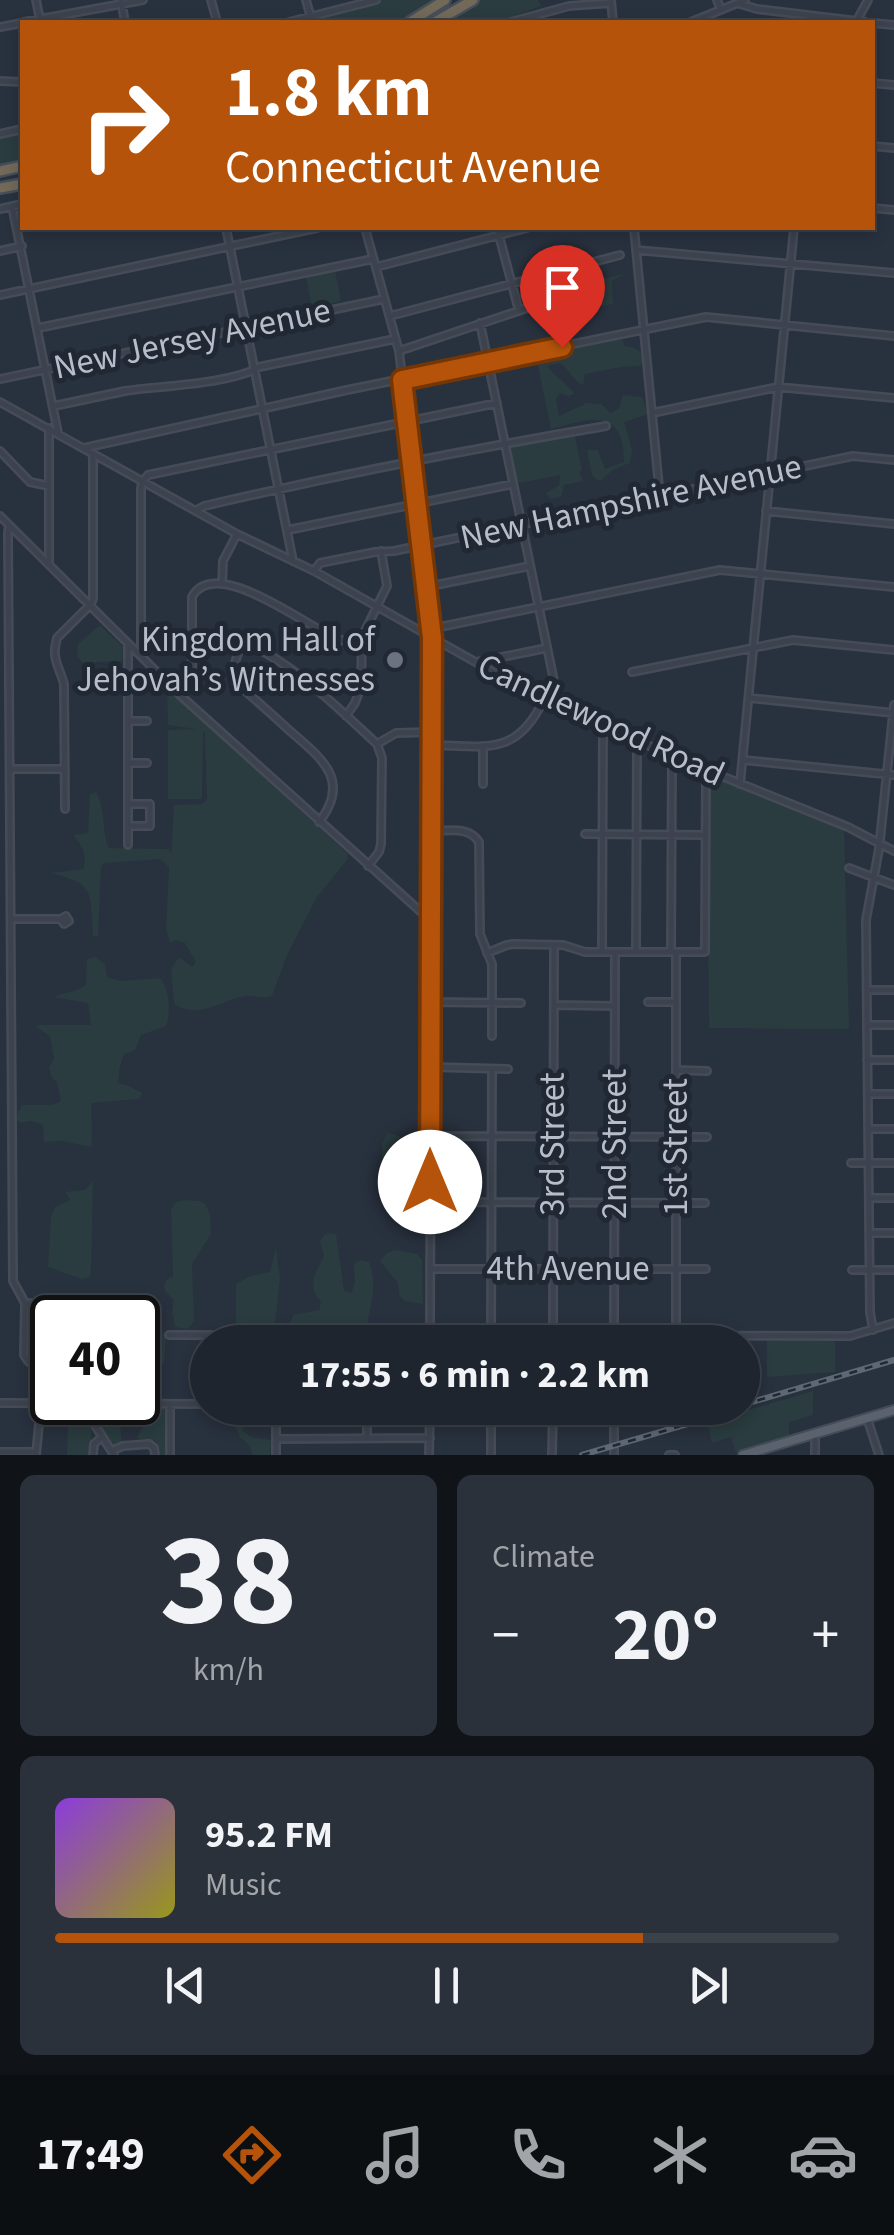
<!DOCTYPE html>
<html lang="en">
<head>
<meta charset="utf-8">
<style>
  body { margin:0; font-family:"Source Sans 3",sans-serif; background:#2b313a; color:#f1f3f6; height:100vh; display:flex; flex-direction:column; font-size:38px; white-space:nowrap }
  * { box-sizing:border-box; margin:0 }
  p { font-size:32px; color:#a1a5aa }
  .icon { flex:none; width:55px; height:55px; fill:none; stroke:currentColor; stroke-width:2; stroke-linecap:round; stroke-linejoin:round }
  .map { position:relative; height:1455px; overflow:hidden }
  .panel { display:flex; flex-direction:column; gap:20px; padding:20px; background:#101419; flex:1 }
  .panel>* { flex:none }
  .top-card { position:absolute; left:20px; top:20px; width:855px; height:210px; border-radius:0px; box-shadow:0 5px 15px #0003,0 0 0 2px #3c424a; background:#b45309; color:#fff; overflow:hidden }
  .speed { position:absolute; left:30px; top:1295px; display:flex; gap:20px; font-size:50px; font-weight:700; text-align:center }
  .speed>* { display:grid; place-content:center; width:130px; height:130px; border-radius:50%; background:#1e252e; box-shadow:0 5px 15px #0003,0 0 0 2px #3c424a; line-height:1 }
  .speed .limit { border:5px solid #111; border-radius:15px; background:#fff; color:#111 }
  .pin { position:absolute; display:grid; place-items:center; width:85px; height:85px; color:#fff; margin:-102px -42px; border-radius:50% 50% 50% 0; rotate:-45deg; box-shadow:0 0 10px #0007 }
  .pin .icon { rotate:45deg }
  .me { position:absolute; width:110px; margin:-55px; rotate:0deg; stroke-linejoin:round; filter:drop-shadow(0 0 8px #0008) }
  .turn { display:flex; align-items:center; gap:35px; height:210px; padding:0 40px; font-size:45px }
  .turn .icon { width:130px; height:130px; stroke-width:2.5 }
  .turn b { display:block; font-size:70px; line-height:85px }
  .big { font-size:75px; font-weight:700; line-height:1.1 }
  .panel .tile { flex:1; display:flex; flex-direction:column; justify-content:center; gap:15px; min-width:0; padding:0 35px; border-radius:15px; background:#2b313a }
  .panel .dial { align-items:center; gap:0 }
  .dial b { font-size:130px; line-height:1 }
  .song { display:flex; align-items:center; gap:30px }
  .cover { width:120px; height:120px; border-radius:15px; background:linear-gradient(135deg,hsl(270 70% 55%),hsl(60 70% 35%)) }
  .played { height:10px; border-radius:5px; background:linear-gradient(90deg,#b45309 75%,#3c424a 75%) }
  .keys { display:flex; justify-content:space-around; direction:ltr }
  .heat { display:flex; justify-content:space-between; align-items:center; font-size:55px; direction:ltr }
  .panel .tiles { flex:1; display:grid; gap:20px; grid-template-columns:1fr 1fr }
  .tile:last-child { grid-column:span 2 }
  .trip { position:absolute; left:190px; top:1325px; width:570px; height:100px; border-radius:50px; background:#1e252e; box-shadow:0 5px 15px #0003,0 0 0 2px #3c424a; font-weight:700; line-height:100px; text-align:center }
  .menu { display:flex; height:160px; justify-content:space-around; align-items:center; background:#0c0f12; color:#a1a5aa }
  .menu .icon { width:70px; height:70px }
  .menu .active { color:#b45309 }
  .menu b { font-size:45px; color:#f1f3f6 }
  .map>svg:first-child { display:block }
  .green { fill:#2a3c3f }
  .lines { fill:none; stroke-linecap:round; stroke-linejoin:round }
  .minor-casing { stroke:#454c57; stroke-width:10 }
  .major-casing { stroke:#454c57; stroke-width:12 }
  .highway-casing { stroke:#464e59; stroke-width:14 }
  .minor { stroke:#3c434e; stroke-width:5 }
  .major { stroke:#5a626e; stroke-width:8 }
  .highway { stroke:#736959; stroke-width:9 }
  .rail-casing { stroke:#5e6774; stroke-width:6 }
  .rail { stroke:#202833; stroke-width:2.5; stroke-dasharray:8; stroke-linecap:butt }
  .route-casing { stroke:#753606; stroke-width:25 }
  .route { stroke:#b45309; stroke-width:18 }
  .worship-dot { fill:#6b7280; stroke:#202833; stroke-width:4 }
  .labels { text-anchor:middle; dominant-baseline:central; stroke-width:10; stroke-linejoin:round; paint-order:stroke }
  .street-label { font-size:35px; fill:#b8bec9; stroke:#202833 }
  .poi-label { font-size:35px; fill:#b8bec9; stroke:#202833; text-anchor:end }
</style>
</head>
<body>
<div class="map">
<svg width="894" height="1455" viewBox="0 0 894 1455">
  <rect width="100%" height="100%" fill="#28313e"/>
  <path class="green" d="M 382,0 L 440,0 L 404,22 L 315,22 L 317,17 Z
    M 478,0 L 538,0 L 541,6 L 498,22 L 440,22 Z
    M 22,134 L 22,163 L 0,168 L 0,138 Z
    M 335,270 L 341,301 L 312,309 L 306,276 Z
    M 624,274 L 612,281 L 613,304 L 594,308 L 586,298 L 583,287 L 602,279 Z
    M 623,339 L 624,346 C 636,346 646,352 641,366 L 621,367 L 585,374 L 583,385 C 572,380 570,370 560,363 L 548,366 C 555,377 567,383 574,394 L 568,396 L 560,393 L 556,399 L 559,416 L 587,403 L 601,404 L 611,413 L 619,408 L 623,395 L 642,397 L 648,414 L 624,422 L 632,450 L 630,463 L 612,470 L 602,480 L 597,480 L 592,475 L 587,450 L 598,450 L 605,469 L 624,462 C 624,407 592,418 551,429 L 536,356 Z
    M 574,432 L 582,470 L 579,472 L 583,481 L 564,485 L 561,497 L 550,499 L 546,493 L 559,485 L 560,475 L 515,484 L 507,448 L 509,444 Z
    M 100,625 L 123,647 L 122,661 L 83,663 L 77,656 L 78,644 Z
    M 167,689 L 347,853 L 348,859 L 317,897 L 287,955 L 272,996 C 262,999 256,996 247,996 C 223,998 201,1021 174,1004 L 171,969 L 179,957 L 192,967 L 196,962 L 185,943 L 176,940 L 170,943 L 166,928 L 169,867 L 160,859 L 105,863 L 101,866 L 98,936 L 93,936 C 90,892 96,884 50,873 L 83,869 C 88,856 82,845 73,835 L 88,833 L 90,795 L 96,792 C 106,810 101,830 109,848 L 169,849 L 171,854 L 174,805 L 201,804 L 207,800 L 205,734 L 203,730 L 202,799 L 168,799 L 168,730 L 195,729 L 168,725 Z
    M 707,773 L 844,829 L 849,1029 L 709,1028 Z
    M 95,957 L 105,964 L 107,977 L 121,981 L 160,978 C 170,988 171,1014 166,1026 L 141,1035 L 135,1050 L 124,1054 L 120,1066 L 118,1083 L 129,1086 L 142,1093 L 139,1099 L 91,1103 L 92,1147 L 61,1141 L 44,1142 L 43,1124 L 30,1121 L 21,1123 L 15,1119 L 22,1105 L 53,1105 L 61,1101 L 57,1082 L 52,1078 L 49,1068 L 54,1058 L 50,1036 L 36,1027 L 38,1025 L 91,1025 L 88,1003 L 53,997 C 65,992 75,993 86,985 L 87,959 Z
    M 387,1133 L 399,1136 L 406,1144 L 400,1167 L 403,1187 L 400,1194 L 390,1190 L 382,1183 L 382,1144 Z
    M 93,1181 L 91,1271 L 90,1277 L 82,1279 L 48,1267 L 51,1216 L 55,1207 L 70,1200 L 65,1192 L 85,1190 Z
    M 184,1200 L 200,1201 L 206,1205 L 210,1215 L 211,1234 L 192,1264 L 194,1321 L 188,1329 L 175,1327 L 172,1312 L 174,1301 C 168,1292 161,1292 166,1280 L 173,1276 L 171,1209 L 176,1202 Z
    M 326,1233 L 336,1234 L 344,1290 L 351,1293 L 355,1283 L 354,1264 L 360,1260 L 369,1262 C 379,1286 369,1308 366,1332 L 283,1333 L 289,1326 L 293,1315 L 319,1310 L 321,1302 C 305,1281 317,1274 324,1255 L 320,1241 Z
    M 276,1248 L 280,1279 L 274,1332 L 236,1332 L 236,1284 L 250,1276 L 270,1272 Z
    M 395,1250 L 417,1254 L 422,1260 L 423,1304 L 405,1301 L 399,1295 L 398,1283 L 380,1261 L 387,1253 Z
    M 163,1330 L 166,1340 L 164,1364 L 138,1363 L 138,1342 L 160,1341 Z
    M 767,1341 L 835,1341 L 835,1372 L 767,1377 Z
    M 813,1391 L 813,1415 L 789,1422 L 789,1436 L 736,1452 L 731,1437 L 712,1443 L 707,1422 Z
    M 75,1407 L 87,1408 L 91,1416 L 91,1455 L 67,1455 L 68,1425 L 64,1410 Z
    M 98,1407 L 166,1409 L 168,1455 L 159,1455 L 156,1442 L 137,1438 L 143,1425 L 141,1416 L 130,1414 C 117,1422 121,1430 122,1443 L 113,1444 L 98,1426 Z
    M 242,1408 L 243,1431 L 251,1437 L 271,1440 L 270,1455 L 252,1455 L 250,1446 L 240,1437 L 232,1419 L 213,1409 Z"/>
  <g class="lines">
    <defs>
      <path id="minor" d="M 36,0 L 40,20
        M 121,0 L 125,22
        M 211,0 L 217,22
        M 306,0 L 312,22
        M 717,0 L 721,10
        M 611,1 L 613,22
        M 737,3 L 757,9 L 865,22
        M 24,22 L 143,0
        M 289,22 L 376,0
        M 511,22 L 569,6 L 611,3
        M 691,22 L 745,0
        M 856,22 L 868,0
        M 872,23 L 894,25
        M 0,27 L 22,23
        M 0,81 L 22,82
        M 872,83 L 894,85
        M 0,134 L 22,129
        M 872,146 L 894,148
        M 12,206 L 58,433
        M 872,208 L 894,210
        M 0,209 L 22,204
        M 226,228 L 293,561
        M 365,228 L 399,351 L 432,638 L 430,1342
        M 497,228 L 519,311
        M 634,228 L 660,497
        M 636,250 L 894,273
        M 0,251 L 22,246
        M 376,267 L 527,228
        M 0,295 L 317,228
        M 390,316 L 620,255
        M 480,323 L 559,705
        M 38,328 L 373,259
        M 399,351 L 572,293
        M 0,379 L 384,299
        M 0,402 L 237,534 L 314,571 L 532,694 L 672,756 L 848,827 L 894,851
        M 54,406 C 77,401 101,396 125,391 C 158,386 232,384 259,367 L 395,339
        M 652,413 L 778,387 L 894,398
        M 84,448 L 347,390 L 706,317 L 894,336
        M 0,451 L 30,482 L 49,486
        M 195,511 L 204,506 C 337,475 471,449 606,426
        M 766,511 L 894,524
        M 0,516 L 181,696 L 430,920
        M 9,526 L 8,533 L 13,1281 L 25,1303 L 24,1355 L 28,1361 L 45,1375 L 45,1403
        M 288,530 L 513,484
        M 49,565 L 49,428
        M 314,571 L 320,563 L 375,552 L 394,551 L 853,456 L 894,460
        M 222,584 L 223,561 L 237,534
        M 426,587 L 530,566
        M 430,629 L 720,570 L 894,587
        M 192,636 C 205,636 218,635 231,638 C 284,653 338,708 377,744 L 382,758 L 381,844 L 379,852 L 368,866
        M 243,643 C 234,659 231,671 242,688 C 258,702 274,716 290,731 C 321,758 352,780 319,822
        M 141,654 L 141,489 L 142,482 L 148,475 L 497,403
        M 477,662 L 547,648
        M 632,672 L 793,640 L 894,650
        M 535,693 L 555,688
        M 181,696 L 190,682 L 192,675 L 192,597 C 215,553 309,629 338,639 C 346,642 353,642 361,643
        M 749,698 L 894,713
        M 346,716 L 355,703 L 361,687 L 362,637 L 387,586 L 381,551
        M 128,721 L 147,721
        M 377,744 L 396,733 L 431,732
        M 431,745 C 486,746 517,757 544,699
        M 743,760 L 894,775
        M 128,763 L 147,763
        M 10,769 L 65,769
        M 483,784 L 483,746
        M 740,784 L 794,228
        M 128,804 L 150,804 L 150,826 L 128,826
        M 65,809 L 64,684 C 59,666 51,659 57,638 L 90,605 L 93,599 L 93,455
        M 431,831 C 449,831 469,826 479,842 L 480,934 L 492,964 L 492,1036
        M 585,834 L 705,835
        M 128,845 L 128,644
        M 849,868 L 894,885
        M 11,919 L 61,919 L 64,924 L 69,921 L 66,916 L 61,919
        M 602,952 L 603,726
        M 636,952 L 637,740
        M 671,952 L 672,756
        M 487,953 L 507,945 L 513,944 L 563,945 L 585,952 L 705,952 L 706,771
        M 867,990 L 894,990
        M 430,1002 L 521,1003
        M 648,1002 L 675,1002
        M 554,1005 L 615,1006
        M 867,1025 L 894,1025
        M 867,1060 L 894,1060
        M 430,1067 L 508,1069
        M 676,1070 L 707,1071
        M 868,1094 L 894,1094
        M 869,1129 L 894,1129
        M 431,1136 L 707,1137
        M 851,1163 L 894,1163
        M 869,1198 L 894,1198
        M 430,1202 L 705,1203
        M 870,1233 L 894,1233
        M 430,1269 L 706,1269
        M 852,1270 L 894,1270
        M 26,1303 L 63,1304 L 66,1307 L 67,1318
        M 873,1330 L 870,1312 L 866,920 L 879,849 L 894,705
        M 169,1335 L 850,1336 L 894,1323
        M 614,1336 L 615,952
        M 491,1342 L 492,1069
        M 553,1342 L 554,946
        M 676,1342 L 676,952
        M 45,1375 L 52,1368
        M 0,1403 L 208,1404
        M 94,1403 L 96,1427 L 114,1455
        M 614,1408 L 614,1455
        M 867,1418 L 879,1455
        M 815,1433 L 815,1455
        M 367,1438 L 367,1408
        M 276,1439 L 430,1438
        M 113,1450 L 123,1446 L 149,1444 L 154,1448 L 155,1455
        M 0,1452 L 36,1452
        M 552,1454 L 553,1408
        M 36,1455 L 41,1403
        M 93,1455 L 94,1444 L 102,1437
        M 170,1455 L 170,1404
        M 276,1455 L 276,1408
        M 429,1455 L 430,1408
        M 491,1455 L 491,1408
        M 669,1455 L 675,1455"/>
      <path id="major" d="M 743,1455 L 894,1410"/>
      <path id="highway" d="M 410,22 L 445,0
        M 435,22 L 473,0
        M 0,171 L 22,166
        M 0,188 L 22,184"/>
    </defs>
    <use href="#minor" class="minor-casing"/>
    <use href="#major" class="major-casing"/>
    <use href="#highway" class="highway-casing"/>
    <use href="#minor" class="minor"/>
    <use href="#major" class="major"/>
    <use href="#highway" class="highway"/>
    <defs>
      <path id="rail" d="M 742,1405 L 894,1360
        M 582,1455 L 742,1408"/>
    </defs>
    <use href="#rail" class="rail-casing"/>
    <use href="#rail" class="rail"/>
  </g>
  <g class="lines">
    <defs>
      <path id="route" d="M 430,1182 L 432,638 L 402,380 L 562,347"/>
    </defs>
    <use href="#route" class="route-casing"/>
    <use href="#route" class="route"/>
  </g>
  <circle class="worship-dot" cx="395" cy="660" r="10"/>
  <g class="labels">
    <g class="street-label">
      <text transform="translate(192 339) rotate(-12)">New Jersey Avenue</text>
      <text transform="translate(631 502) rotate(-12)">New Hampshire Avenue</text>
      <text transform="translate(601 720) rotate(25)">Candlewood Road</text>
      <text transform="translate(553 1144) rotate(-90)">3rd Street</text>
      <text transform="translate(615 1144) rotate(-90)">2nd Street</text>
      <text transform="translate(676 1147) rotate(-90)">1st Street</text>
      <text x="568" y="1269">4th Avenue</text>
    </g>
    <g class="poi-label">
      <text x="375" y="640">Kingdom Hall of<tspan x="375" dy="40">Jehovah’s Witnesses</tspan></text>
    </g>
  </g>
</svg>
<div class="speed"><div class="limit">40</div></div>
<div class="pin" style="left:562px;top:347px;background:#d93025"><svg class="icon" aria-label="arrive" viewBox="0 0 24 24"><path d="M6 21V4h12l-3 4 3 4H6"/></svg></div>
<svg class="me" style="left:430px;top:1182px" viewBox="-20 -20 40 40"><circle r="19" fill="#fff"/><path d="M0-13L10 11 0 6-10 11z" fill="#b45309"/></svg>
<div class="trip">17:55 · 6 min · 2.2 km</div>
<div class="top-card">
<div class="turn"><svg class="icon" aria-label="right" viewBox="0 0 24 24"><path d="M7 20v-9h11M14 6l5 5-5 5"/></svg><div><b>1.8 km</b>Connecticut Avenue</div></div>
</div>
</div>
<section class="panel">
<div class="tiles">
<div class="tile dial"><b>38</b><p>km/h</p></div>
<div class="tile"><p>Climate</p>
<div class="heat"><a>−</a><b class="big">20°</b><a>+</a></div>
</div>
<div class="tile">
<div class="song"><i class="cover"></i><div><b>95.2 FM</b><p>Music</p></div></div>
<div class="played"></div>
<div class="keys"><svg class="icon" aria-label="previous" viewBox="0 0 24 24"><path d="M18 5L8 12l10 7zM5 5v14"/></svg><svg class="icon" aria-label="pause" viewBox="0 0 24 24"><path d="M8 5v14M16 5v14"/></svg><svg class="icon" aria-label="next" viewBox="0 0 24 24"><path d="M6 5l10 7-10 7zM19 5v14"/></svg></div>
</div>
</div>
</section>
<nav class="menu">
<b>17:49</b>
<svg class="icon active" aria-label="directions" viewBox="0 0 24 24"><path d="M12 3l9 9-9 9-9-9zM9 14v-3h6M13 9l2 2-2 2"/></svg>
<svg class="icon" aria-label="music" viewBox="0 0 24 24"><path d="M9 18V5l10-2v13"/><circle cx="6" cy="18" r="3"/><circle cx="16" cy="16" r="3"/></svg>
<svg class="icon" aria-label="phone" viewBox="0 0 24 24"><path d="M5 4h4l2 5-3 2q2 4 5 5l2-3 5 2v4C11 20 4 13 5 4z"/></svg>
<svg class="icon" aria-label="climate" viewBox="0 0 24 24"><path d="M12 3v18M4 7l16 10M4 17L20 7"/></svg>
<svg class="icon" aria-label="car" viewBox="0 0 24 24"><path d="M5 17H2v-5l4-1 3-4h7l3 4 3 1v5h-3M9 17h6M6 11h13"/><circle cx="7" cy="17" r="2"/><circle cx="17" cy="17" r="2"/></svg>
</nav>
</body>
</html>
